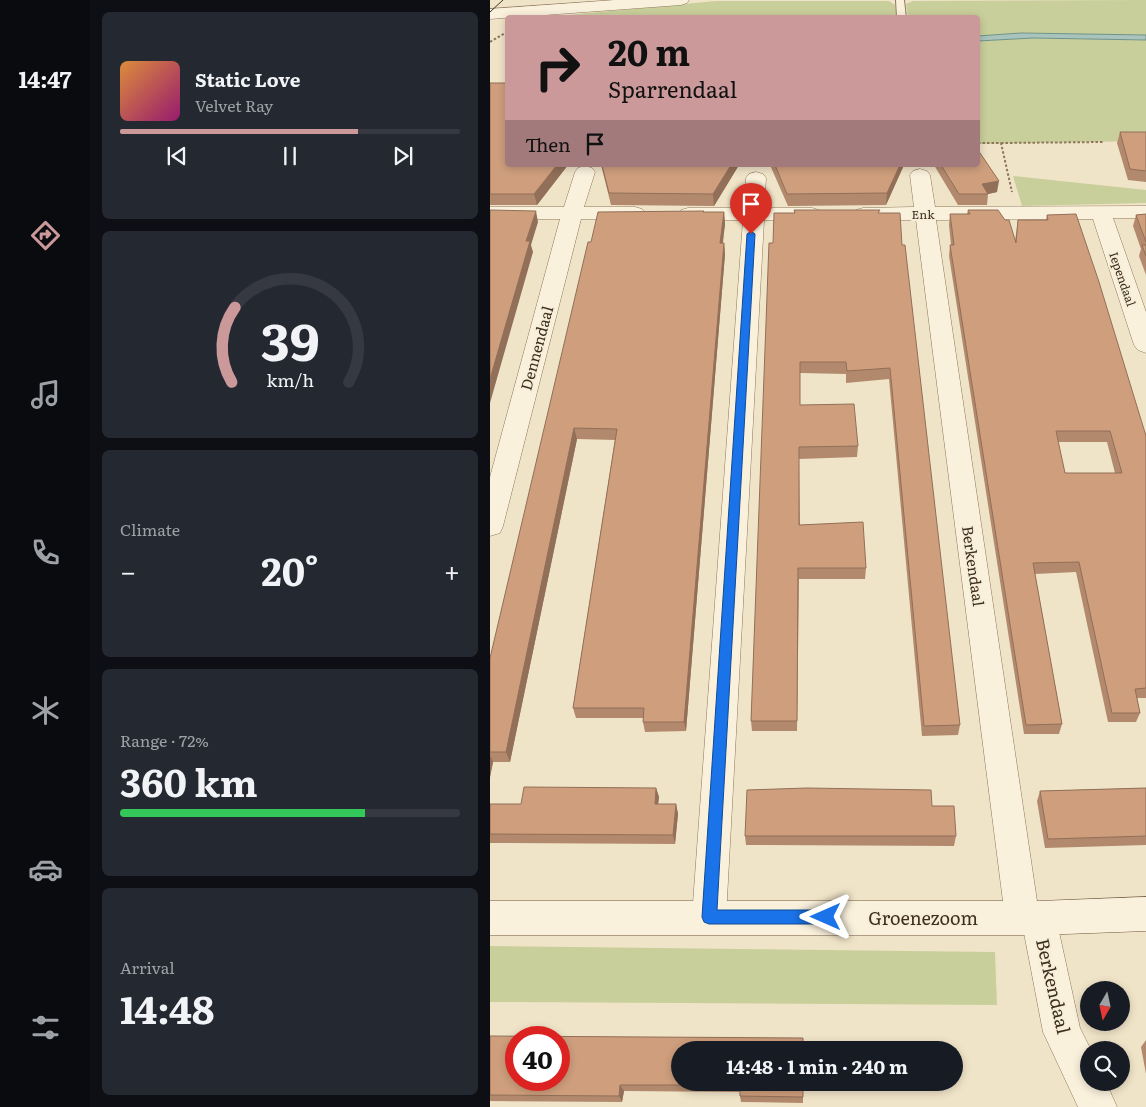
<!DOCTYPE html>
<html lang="en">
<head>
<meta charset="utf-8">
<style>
  body { margin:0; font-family:Literata,serif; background:#242831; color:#f1f3f6; height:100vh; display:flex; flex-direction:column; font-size:19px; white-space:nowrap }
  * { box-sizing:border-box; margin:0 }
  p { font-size:16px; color:#9ea1a6 }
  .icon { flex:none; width:28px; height:28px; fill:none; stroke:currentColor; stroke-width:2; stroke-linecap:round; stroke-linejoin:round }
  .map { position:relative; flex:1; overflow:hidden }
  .panel { display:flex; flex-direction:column; gap:12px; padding:12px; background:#0d0f14; width:400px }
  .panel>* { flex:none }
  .top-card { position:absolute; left:15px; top:15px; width:475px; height:152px; border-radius:5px; box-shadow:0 2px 8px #0003; background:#cc999b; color:#111; overflow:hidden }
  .needle { width:32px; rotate:189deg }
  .controls { position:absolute; left:590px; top:981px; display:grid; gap:10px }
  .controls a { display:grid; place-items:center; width:50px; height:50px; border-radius:50%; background:#171b24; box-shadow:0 2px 8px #0003; font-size:25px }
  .speed { position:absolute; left:15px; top:1026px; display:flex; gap:10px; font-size:25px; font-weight:700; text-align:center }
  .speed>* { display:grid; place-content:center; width:65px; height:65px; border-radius:50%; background:#171b24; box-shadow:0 2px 8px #0003; line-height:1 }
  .speed .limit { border:8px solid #d22; background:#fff; color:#111 }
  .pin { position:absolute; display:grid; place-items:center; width:42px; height:42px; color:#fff; margin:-51px -21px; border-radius:50% 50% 50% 0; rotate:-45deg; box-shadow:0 0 5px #0007 }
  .pin .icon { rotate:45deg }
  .me { position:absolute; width:55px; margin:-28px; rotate:270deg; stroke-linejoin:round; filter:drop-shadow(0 0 4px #0008) }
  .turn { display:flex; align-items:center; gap:18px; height:105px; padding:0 20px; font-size:22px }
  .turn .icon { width:65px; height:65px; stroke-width:2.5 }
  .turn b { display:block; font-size:35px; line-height:42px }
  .then { display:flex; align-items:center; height:48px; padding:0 20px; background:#0003; gap:10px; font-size:19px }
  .big { font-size:38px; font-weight:700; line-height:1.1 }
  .panel .card { flex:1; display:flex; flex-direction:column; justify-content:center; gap:8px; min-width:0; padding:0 18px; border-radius:8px; background:#242831 }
  .panel .dial { align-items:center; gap:0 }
  .dial svg { height:130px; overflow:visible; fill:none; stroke:#363941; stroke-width:7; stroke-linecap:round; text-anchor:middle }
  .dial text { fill:#f1f3f6; stroke:none }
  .song { display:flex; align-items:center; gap:15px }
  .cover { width:60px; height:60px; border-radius:8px; background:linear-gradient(135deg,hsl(30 70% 55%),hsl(320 70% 35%)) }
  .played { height:5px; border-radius:2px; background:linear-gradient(90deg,#cc999b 70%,#363941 70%) }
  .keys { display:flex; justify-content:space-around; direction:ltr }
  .heat { display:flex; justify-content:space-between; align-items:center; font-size:28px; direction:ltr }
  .charge { height:8px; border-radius:4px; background:linear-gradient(90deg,#34c759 72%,#363941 0) }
  .trip { position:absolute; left:181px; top:1041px; width:292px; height:50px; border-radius:25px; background:#171b24; box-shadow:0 2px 8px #0003; font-weight:700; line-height:50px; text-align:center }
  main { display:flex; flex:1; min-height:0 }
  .tabs { display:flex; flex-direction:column; width:90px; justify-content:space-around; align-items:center; background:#090b0e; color:#9ea1a6 }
  .tabs .icon { width:35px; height:35px }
  .tabs .active { color:#cc999b }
  .tabs b { font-size:22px; color:#f1f3f6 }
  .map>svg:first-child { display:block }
  .green { fill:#c9cf9b }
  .water { fill:#a9c4bc; stroke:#6f938a }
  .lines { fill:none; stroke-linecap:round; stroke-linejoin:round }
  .lane-casing { stroke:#8d765c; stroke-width:2 }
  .street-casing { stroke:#8d765c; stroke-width:1 }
  .secondary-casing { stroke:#6f573f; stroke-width:1 }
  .path { stroke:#8d765c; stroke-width:2; stroke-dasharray:2.5 2; stroke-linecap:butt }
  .lane { fill:#faf1dc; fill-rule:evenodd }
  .street { fill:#faf1dc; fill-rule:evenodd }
  .secondary { fill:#faf1dc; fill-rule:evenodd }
  .tram { stroke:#3d2e20; stroke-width:1 }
  .wall { fill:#b2896c; fill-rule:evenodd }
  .shaded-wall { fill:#916f58 }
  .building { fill:#cf9f7d; stroke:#916f58; fill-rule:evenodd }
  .route { fill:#1a73e8; stroke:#114b97 }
  .labels { text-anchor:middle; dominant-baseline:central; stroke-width:4; stroke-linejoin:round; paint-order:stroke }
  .far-street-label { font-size:12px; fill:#3d2e20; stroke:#f7eed8 }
  .street-label { font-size:15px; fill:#3d2e20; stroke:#f7eed8 }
  .near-street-label { font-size:18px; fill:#3d2e20; stroke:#f7eed8 }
</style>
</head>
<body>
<main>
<nav class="tabs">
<b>14:47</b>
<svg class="icon active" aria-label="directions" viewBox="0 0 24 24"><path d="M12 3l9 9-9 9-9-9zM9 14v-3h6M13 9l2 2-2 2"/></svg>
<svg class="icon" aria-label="music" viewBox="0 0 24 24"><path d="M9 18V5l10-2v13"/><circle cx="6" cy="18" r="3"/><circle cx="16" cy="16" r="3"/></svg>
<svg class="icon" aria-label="phone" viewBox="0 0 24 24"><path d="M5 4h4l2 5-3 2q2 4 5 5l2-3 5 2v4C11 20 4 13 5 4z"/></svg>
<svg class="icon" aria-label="climate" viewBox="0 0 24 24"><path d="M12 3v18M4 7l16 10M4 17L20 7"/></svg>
<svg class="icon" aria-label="car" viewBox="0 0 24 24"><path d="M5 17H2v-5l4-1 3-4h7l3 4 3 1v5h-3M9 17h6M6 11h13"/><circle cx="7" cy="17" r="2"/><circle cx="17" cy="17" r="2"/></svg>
<svg class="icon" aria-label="filters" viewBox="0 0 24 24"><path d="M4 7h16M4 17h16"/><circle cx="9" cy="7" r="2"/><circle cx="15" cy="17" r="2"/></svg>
</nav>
<section class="panel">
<div class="card">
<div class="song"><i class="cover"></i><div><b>Static Love</b><p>Velvet Ray</p></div></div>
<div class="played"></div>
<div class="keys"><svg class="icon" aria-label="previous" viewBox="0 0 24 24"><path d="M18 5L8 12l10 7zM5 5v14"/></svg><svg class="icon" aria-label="pause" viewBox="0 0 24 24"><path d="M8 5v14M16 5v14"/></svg><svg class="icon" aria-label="next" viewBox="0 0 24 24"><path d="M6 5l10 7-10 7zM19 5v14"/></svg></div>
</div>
<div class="card dial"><svg viewBox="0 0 100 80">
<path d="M14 69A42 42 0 1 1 86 69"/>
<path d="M14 69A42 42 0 0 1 16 23" stroke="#cc999b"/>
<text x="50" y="56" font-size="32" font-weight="700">39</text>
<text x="50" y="72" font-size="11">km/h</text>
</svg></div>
<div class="card"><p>Climate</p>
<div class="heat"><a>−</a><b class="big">20°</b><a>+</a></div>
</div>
<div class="card"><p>Range · 72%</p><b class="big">360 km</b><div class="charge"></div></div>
<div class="card"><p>Arrival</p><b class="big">14:48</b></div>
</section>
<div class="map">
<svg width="656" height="1107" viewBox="0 0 656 1107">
  <rect width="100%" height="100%" fill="#f0e4c8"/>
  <path class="green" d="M 656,0 L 656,35 L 531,33 L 488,36 L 488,18 L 418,17 L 416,4 L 423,1 Z
    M 226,1 L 399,1 L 405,5 L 406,17 L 77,18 L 79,15 Z
    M 543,38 L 656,40 L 656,141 L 488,144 L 488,41 Z
    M 523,176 L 656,190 L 656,203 L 532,206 Z
    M 0,946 L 505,952 L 507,1005 L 0,1002 Z"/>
  <path class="water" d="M 531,33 L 656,35 L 656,40 L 543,38 L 488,41 L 488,36 Z"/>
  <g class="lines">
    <defs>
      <path id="lane" d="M 406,0 L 414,0 L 416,18 L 407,18 Z"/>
      <path id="street" d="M 125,0 L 199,0 L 197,3 L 191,5 L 0,19 L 0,9 Z
        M 95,166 L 102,168 L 105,172 L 94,207 L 145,207 L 152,209 L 155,213 L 152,217 L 145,219 L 91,219 L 13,526 L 10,533 L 0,536 L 0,477 L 70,219 L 0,219 L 0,207 L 74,207 L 85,172 L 88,168 Z
        M 430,169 L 437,171 L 440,175 L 445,207 L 656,206 L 656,218 L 623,218 L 656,312 L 656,353 L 648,350 L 644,345 L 603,219 L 446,220 L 547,901 L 561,906 L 566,918 L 590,1028 L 601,1050 L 599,1050 L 599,1082 L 616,1082 L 627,1107 L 588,1107 L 553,1032 L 534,933 L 532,934 L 520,929 L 515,917 L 426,220 L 373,220 L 366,218 L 363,214 L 366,210 L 373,208 L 424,207 L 420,175 L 423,171 Z
        M 266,172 L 273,174 L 276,178 L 274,208 L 322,208 L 329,210 L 332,214 L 329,218 L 322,220 L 274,220 L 236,917 L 231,929 L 219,934 L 207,929 L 202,917 L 253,220 L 198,220 L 191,218 L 188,214 L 191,210 L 198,208 L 254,208 L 256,178 L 259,174 Z"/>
      <path id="secondary" d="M 656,897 L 656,931 L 549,935 L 0,935 L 0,901 L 549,901 Z"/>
    </defs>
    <use href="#lane" class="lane-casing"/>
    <use href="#street" class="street-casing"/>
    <use href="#secondary" class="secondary-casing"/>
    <path class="path" d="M 0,42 L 15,33
      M 488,143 L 511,143 L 522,192
      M 511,143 L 613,142"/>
    <use href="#lane" class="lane"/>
    <use href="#street" class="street"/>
    <use href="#secondary" class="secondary"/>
    <path class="tram" d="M 0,12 L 13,0"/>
  </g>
  <path class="wall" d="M 0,83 L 18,165 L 78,165 L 47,205 L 0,205 Z
    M 630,132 L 656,132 L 656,182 L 638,180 L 627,143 Z
    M 111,165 L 249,165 L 224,206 L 121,205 Z
    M 280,165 L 414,165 L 396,205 L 298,206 Z
    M 444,165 L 488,165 L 507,192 L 498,194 L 497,205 L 468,205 Z
    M 304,210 L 390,213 L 412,245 L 470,725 L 468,735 L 432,736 L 399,379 L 356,383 L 356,374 L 310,373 L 310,405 L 368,446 L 367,457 L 309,459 L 310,525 L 376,568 L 375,579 L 309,579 L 307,731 L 262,731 L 261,721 L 283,243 L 304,213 Z
    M 478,210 L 525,241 L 528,220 L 556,220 L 557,215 L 656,436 L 656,698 L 647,698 L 650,713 L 646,722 L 618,722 L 586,572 L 545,574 L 572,724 L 569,734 L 534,734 L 459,256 L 460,245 L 461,245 L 459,225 L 460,214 L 477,214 ZM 568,442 L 617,442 L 625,473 L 575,473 Z
    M 214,211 L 214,212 L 234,212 L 235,224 L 233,243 L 234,243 L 235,254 L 196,731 L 155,732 L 153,722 L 153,718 L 86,718 L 83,708 L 125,440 L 87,439 L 20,762 L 3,762 L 0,777 L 0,658 L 101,242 Z
    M 656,214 L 656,275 L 649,256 L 651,249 L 643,226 L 646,215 Z
    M 166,788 L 169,797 L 168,804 L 186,804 L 188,814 L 185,844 L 0,843 L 0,804 L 31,804 Z
    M 656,788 L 656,845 L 555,848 L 547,801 L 550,791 Z
    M 442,806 L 466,836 L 464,846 L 256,845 L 255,836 Z
    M 0,1036 L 313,1082 L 313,1103 L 251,1102 L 250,1096 L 250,1092 L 134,1091 L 132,1102 L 0,1101 Z
    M 656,1040 L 656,1074 L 651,1047 Z"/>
  <path class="shaded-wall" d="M 67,165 L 78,165 L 47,205 L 44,194 Z
    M 241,165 L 249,165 L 224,206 L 223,194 Z
    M 410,165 L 414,165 L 396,205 L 397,193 Z
    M 509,181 L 507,192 L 498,194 L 492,184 Z
    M 46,211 L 48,222 L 41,245 L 43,252 L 0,403 L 0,379 L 36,241 Z
    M 234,212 L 235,224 L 231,254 L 230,243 Z
    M 234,243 L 235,254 L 196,731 L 194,722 Z
    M 84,428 L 87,439 L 20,762 L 16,752 Z
    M 0,755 L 3,762 L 0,777 Z
    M 166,788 L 169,797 L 167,813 L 165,804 Z
    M 186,804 L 188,814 L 185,844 L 183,835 Z
    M 130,1085 L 134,1091 L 132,1102 L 129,1096 Z"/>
  <path class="building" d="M 0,83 L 18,83 L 18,165 L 67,165 L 44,194 L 0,194 Z
    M 630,132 L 656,132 L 656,171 L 640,169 Z
    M 488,150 L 509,181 L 492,184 L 498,194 L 469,194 L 451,165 L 488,165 Z
    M 112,165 L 241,165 L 223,194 L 119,193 Z
    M 285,165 L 410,165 L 397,193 L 297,194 Z
    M 0,210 L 46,211 L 36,241 L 40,241 L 0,379 Z
    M 304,210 L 390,210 L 388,213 L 410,213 L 412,245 L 415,245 L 470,725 L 434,726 L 400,368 L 357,371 L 356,362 L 310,362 L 310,405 L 364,404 L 368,446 L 309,447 L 309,525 L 373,522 L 376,568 L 308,568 L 307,721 L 261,721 L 279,243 L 283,243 L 284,213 L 305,213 Z
    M 478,210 L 508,210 L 515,220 L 519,220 L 526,243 L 528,220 L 558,220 L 557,215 L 586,214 L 609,282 L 656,436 L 656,688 L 645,689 L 650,713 L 622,713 L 589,562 L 543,563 L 572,724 L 536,725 L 460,245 L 464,245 L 460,214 L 480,214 ZM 566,431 L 620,431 L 632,473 L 575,473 Z
    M 214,211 L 213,212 L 234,212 L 230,243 L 234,243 L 194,722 L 153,722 L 154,708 L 83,708 L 127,429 L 84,428 L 16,752 L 0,752 L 0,658 L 98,242 L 101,242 L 108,212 Z
    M 656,214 L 656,242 L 646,215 Z
    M 652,245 L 656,245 L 656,256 Z
    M 34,787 L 166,788 L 165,804 L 186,804 L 183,835 L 0,834 L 0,804 L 31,804 Z
    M 317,788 L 441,790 L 442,806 L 464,806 L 466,836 L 255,836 L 257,790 Z
    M 656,788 L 656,836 L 558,839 L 550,791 Z
    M 0,1036 L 313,1038 L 313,1050 L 190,1050 L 190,1082 L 313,1082 L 313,1097 L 250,1096 L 250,1085 L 130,1085 L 129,1096 L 0,1095 ZM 26,1038 L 69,1038 L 69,1080 L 26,1080 Z"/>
  <path class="route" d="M 261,231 L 265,234 L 227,910 L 336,910 L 342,912 L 344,917 L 342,922 L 336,924 L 219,924 L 214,922 L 212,917 L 257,234 Z"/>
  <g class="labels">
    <g class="far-street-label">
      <text x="433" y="214">Enk</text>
      <text transform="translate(633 279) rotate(71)">Iependaal</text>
    </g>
    <g class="street-label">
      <text transform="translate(46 348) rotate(-75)">Dennendaal</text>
      <text transform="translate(484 566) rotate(82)">Berkendaal</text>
    </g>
    <g class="near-street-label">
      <text x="433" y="917">Groenezoom</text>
      <text transform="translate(564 986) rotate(77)">Berkendaal</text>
    </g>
  </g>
</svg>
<div class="controls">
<a><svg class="needle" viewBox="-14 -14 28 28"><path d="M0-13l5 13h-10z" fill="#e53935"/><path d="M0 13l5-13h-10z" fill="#9ea1a6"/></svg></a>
<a><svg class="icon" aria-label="search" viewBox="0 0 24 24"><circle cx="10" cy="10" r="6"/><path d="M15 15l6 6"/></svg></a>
</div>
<div class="speed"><div class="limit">40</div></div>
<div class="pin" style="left:261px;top:234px;background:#d93025"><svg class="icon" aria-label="arrive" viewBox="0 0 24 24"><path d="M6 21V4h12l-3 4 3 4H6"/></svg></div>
<svg class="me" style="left:336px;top:917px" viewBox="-20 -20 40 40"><path d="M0-17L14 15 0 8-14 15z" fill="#1a73e8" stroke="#fff" stroke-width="4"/></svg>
<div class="trip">14:48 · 1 min · 240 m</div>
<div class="top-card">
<div class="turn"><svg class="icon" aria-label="right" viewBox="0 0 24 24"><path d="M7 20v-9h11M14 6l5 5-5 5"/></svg><div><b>20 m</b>Sparrendaal</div></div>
<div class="then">Then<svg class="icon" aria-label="arrive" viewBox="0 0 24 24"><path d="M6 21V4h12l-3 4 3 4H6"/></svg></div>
</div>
</div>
</main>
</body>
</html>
